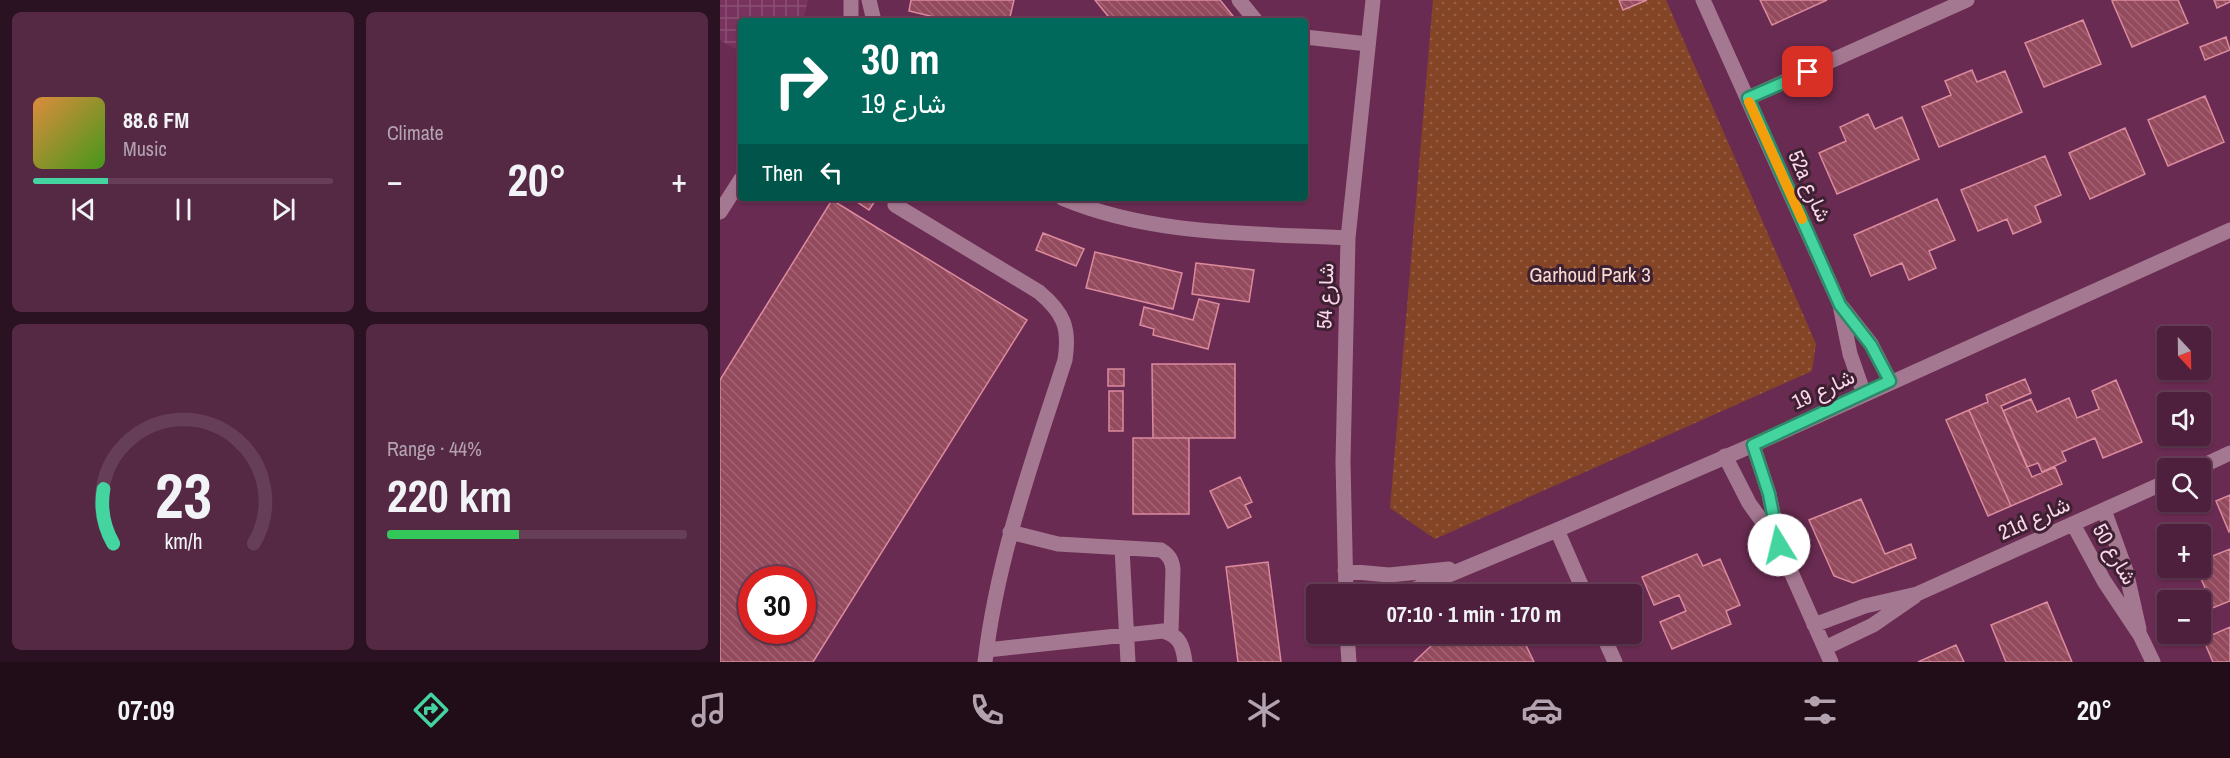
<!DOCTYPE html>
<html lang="en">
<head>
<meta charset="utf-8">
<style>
  body { margin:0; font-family:"Archivo Narrow",Vazirmatn,sans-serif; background:#552844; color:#f1f3f6; height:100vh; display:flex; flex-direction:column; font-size:22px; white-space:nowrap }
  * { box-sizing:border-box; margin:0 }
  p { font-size:20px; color:#b3a3b0 }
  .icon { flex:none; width:33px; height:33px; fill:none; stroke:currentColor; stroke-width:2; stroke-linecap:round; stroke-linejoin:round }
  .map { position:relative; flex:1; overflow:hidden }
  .side { display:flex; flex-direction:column; gap:12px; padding:12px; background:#2b1222; width:720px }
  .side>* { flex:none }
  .guide { position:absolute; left:18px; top:18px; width:570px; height:183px; border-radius:6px; box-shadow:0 2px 4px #0004,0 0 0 2px #663e57; background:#00695c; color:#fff; overflow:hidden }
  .needle { width:39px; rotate:158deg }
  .tools { position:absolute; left:1437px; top:326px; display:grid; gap:12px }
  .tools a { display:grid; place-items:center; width:54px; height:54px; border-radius:6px; background:#4f203d; box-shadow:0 2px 4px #0004,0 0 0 2px #663e57; font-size:30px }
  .speed { position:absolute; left:18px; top:566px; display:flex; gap:12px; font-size:30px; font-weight:700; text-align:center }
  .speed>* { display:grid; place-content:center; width:78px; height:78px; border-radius:50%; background:#4f203d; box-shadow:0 2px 4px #0004,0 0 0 2px #663e57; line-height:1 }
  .speed .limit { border:9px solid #d22; background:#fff; color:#111 }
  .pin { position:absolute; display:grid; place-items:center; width:51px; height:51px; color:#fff; margin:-26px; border-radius:12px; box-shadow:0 3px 9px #0006 }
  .me { position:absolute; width:66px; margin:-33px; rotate:351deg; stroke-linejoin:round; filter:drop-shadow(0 0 4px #0008) }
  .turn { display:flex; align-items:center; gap:21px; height:126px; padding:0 24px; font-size:27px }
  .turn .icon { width:78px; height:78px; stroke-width:2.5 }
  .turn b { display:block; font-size:42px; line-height:51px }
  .then { display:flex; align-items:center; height:57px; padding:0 24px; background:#0003; gap:12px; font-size:22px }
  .big { font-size:45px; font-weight:700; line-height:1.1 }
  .side .tile { flex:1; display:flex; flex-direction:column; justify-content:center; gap:9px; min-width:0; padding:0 21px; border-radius:9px; background:#552844 }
  .side .dial { align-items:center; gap:0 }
  .dial svg { height:156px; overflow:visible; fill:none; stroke:#663e57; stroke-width:7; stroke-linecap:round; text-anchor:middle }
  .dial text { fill:#f1f3f6; stroke:none }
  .song { display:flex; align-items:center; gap:18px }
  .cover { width:72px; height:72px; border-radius:9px; background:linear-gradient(135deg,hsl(30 70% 55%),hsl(100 70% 35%)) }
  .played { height:6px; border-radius:3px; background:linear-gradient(90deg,#43d4a0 25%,#663e57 25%) }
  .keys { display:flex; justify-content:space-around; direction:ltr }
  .heat { display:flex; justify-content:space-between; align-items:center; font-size:33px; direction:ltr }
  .charge { height:9px; border-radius:4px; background:linear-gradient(90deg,#34c759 44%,#663e57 0) }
  .side .tiles { flex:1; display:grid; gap:12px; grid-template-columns:repeat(2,1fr) }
  .trip { position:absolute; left:586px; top:584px; width:336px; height:60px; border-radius:6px; background:#4f203d; box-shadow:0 2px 4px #0004,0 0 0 2px #663e57; font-weight:700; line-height:60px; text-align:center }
  .tabs { display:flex; height:96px; justify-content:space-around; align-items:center; background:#200d18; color:#b3a3b0 }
  .tabs .icon { width:42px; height:42px }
  .tabs .on { color:#43d4a0 }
  .tabs b { font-size:27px; color:#f1f3f6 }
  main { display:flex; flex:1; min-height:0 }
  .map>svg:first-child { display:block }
  .industrial { fill:url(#industrial-grid) }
  .grass { fill:url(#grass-dots) }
  .building { fill:url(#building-back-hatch); stroke:#dc8b9e; stroke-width:1.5; fill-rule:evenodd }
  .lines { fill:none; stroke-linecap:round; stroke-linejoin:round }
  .minor { stroke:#a57891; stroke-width:15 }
  .route-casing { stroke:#2c8a68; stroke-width:15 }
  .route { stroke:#43d4a0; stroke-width:10 }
  .slow { stroke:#f59e0b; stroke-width:10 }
  .labels { text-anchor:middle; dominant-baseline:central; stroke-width:6; stroke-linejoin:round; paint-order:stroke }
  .street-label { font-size:21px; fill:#fcd6ea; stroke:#3d2031 }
  .park-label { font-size:21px; fill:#f7dbce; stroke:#3d2031 }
</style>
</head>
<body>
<main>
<section class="side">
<div class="tiles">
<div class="tile">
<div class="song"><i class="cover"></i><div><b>88.6 FM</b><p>Music</p></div></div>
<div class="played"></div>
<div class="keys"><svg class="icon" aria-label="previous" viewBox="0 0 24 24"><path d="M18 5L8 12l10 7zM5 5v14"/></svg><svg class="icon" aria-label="pause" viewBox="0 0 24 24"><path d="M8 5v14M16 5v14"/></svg><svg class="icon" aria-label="next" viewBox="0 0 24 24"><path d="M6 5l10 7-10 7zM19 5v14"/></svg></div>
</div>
<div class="tile"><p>Climate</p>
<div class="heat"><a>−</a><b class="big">20°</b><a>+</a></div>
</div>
<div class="tile dial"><svg viewBox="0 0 100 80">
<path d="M14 69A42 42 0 1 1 86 69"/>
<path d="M14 69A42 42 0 0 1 9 41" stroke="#43d4a0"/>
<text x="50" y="56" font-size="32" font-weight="700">23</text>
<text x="50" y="72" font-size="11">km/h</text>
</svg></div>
<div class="tile"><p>Range · 44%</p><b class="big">220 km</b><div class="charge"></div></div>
</div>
</section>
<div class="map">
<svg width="1510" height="662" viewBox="0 0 1510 662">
  <defs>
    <pattern id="industrial-grid" width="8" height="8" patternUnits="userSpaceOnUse" patternTransform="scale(1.5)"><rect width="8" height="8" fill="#77335d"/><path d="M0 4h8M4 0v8" fill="none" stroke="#8b5074"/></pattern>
    <pattern id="grass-dots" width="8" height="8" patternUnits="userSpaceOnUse" patternTransform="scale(1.5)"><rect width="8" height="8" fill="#844527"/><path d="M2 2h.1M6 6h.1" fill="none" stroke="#965f46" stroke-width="1.8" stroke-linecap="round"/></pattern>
    <pattern id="building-back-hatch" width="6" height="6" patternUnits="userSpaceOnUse" patternTransform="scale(1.5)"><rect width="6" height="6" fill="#944a5d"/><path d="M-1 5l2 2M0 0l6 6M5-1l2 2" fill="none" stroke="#a46374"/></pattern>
  </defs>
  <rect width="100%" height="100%" fill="#692b51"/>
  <path class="industrial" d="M 0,0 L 88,0 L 83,21 L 21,21 L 21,52 L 0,40 Z"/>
  <path class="grass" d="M 713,0 L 946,0 L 1096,344 L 1092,371 L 715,539 L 670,508 Z"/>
  <path class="building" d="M 191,0 L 294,0 L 289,21 L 231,21 L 189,11 Z
    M 375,0 L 500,0 L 517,21 L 392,21 Z
    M 899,0 L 927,0 L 903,10 Z
    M 1040,0 L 1107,0 L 1052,25 Z
    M 1395,0 L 1458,0 L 1468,23 L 1412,47 L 1392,1 Z
    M 1494,0 L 1510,0 L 1510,2 L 1497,8 Z
    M 1363,20 L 1381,64 L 1324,87 L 1305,43 Z
    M 1506,37 L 1510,50 L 1485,60 L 1480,47 Z
    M 1252,70 L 1257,82 L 1285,71 L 1302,112 L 1219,147 L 1202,107 L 1231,95 L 1225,81 Z
    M 1485,96 L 1504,142 L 1448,166 L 1428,120 Z
    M 1148,114 L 1155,129 L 1182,117 L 1199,159 L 1117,194 L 1099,153 L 1126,141 L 1120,127 Z
    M 1405,128 L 1425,174 L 1370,199 L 1349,153 Z
    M 1325,156 L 1341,195 L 1315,206 L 1321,222 L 1293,234 L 1287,219 L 1258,231 L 1241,190 Z
    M 131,198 L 157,198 L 149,210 Z
    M 1217,199 L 1235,240 L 1209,251 L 1216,268 L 1189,280 L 1182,263 L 1151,276 L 1134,235 Z
    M 112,200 L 307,320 L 93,662 L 0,662 L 0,380 ZM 32,579 L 82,579 L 82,630 L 32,630 Z
    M 323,233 L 364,249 L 356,266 L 316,250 Z
    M 375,252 L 462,273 L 453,309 L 366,288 Z
    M 476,263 L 534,270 L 529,302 L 472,294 Z
    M 479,299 L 499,304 L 488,349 L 433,335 L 434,329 L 420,325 L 424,307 L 473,320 Z
    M 432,364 L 515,364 L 515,438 L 433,438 Z
    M 388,369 L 404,369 L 404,386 L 388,386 Z
    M 1305,379 L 1311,393 L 1281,406 L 1312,477 L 1335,467 L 1342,484 L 1291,506 L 1249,410 L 1268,402 L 1266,395 Z
    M 1396,380 L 1422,442 L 1383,458 L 1375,438 L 1342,452 L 1346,461 L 1322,472 L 1318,463 L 1307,467 L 1283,411 L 1311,399 L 1317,412 L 1349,398 L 1357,418 L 1379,409 L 1372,391 Z
    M 389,391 L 403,391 L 403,431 L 389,431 Z
    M 1249,410 L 1291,506 L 1268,516 L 1226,420 Z
    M 413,438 L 469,438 L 469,514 L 413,514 Z
    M 520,477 L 532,502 L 525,505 L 531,517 L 508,528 L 490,491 Z
    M 1510,495 L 1510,531 L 1509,532 L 1496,501 Z
    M 1141,499 L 1165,554 L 1191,544 L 1196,558 L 1133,583 L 1114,576 L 1089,520 Z
    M 1510,549 L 1510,601 L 1480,613 L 1480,600 L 1474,600 L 1471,594 L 1485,588 L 1476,567 L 1480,567 L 1480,561 Z
    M 977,554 L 983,566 L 1000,559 L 1020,605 L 1006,611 L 1011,624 L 952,649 L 940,622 L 966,611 L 959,595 L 934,605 L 922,577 Z
    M 548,562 L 561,662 L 518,662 L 506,567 Z
    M 1327,602 L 1352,662 L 1286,662 L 1271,625 Z
    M 1510,627 L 1510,662 L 1493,662 L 1483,639 Z
    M 736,633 L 800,633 L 814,662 L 694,662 L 712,645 Z
    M 1236,645 L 1244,662 L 1198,662 Z"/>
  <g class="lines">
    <path class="minor" d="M 131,0 L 131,21
      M 149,0 L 154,21
      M 519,0 L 536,21
      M 983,0 L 1120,305 L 1130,354 L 1144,394
      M 585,37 L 648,44
      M 1028,98 L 1247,0
      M 342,198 C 432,236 532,233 628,238
      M 175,205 L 319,292 C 344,313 350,328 345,360 C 313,459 277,558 265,662
      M 0,212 L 21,179
      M 1122,307 L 1151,344 L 1170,381
      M 1033,445 L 1049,494 L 1059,542
      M 1005,456 L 1029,503 L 1059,545 L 1111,662
      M 1478,468 L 1510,453
      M 1384,510 L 1406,571 L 1419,629
      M 1353,524 L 1384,581 L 1420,635 L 1433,662
      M 837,530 L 865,594
      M 290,532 L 338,544 L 441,550 C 449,555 452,560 453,569 L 451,633
      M 402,548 L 408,662
      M 625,571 L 669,575 L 729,569
      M 626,594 L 623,462 L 628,238 L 653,0
      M 683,594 L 837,530 L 1033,445 L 1510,230
      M 1094,625 L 1145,606 L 1197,594 L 1448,481
      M 627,633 L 629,662
      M 882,633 L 895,662
      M 1105,648 L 1153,625 L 1195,596
      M 267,650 L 443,631 C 460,636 463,646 465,662"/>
  </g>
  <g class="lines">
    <defs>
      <path id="route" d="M 1059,545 L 1049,494 L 1033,445 L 1170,381 L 1151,345 L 1120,305 L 1028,98 L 1088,72"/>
    </defs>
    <use href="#route" class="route-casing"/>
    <use href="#route" class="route"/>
    <path class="slow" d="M 1029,102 L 1082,219"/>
  </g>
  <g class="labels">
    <g class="street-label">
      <text transform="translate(1090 186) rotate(66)">52a شارع</text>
      <text transform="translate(605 296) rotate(-88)">شارع 54</text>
      <text transform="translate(1103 389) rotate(-25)">شارع 19</text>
      <text transform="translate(1314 518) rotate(-24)">21d شارع</text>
      <text transform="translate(1395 554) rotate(60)">شارع 50</text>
    </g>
    <g class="park-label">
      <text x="870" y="274">Garhoud Park 3</text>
    </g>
  </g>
</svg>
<div class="tools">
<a><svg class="needle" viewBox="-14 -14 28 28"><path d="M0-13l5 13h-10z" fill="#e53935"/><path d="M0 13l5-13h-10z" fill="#b3a3b0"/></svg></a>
<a><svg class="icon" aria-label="sound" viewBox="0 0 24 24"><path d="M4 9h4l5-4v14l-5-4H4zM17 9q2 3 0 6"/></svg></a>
<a><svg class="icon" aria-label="search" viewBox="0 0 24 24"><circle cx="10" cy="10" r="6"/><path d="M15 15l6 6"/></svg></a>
<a>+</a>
<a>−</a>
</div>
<div class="speed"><div class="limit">30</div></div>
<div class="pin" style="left:1088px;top:72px;background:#d93025"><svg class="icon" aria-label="arrive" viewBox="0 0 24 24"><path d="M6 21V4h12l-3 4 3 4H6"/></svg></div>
<svg class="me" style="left:1059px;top:545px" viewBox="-20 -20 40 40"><circle r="19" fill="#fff"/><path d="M0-13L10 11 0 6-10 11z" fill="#43d4a0"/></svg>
<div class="trip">07:10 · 1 min · 170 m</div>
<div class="guide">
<div class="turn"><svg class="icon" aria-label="right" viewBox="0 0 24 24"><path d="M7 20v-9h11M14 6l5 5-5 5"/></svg><div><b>30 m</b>شارع 19</div></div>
<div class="then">Then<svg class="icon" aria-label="left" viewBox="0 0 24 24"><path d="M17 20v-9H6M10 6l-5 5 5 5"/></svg></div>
</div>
</div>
</main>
<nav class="tabs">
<b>07:09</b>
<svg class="icon on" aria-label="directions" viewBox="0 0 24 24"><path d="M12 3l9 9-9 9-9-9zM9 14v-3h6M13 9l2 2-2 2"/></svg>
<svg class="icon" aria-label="music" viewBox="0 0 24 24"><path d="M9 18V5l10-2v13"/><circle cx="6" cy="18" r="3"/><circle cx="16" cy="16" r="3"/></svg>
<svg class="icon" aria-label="phone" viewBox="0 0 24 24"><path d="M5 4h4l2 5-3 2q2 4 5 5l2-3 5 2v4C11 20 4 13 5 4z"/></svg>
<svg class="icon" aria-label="climate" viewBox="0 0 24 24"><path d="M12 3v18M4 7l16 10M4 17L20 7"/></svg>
<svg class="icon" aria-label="car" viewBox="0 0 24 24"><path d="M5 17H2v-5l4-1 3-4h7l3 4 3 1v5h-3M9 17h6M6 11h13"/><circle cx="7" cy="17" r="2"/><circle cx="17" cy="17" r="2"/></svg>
<svg class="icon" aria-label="filters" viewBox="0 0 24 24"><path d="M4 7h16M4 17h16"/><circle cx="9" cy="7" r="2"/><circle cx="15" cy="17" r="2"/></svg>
<b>20°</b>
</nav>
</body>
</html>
